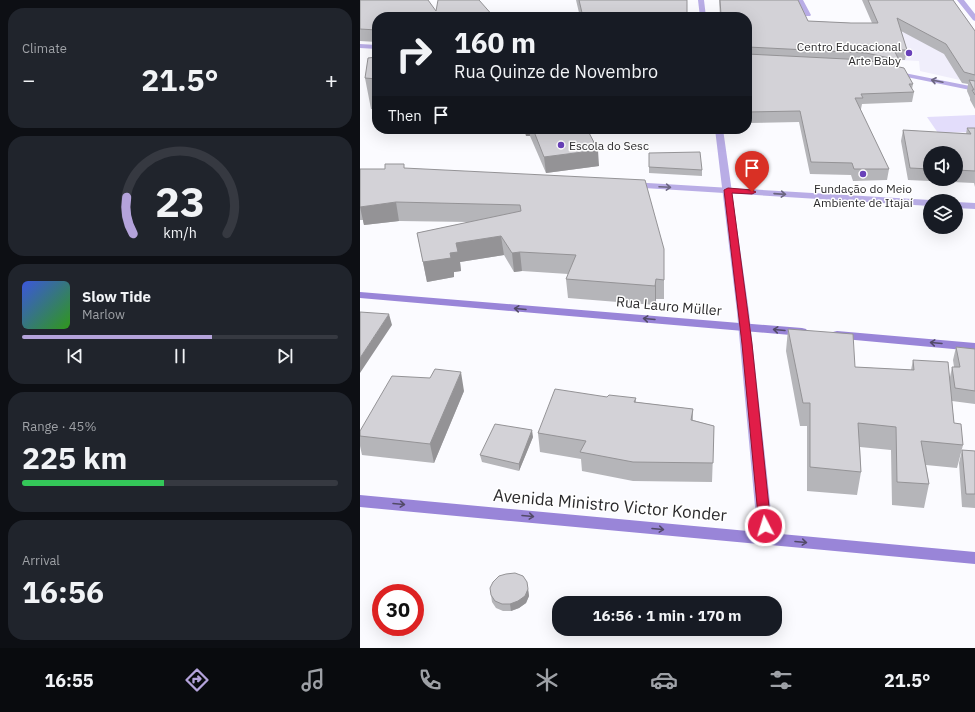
<!DOCTYPE html>
<html lang="en">
<head>
<meta charset="utf-8">
<style>
  body { margin:0; font-family:"IBM Plex Sans",sans-serif; background:#20242c; color:#f1f3f6; height:100vh; display:flex; flex-direction:column; font-size:15px; white-space:nowrap }
  * { box-sizing:border-box; margin:0 }
  p { font-size:13px; color:#9ea1a6 }
  .icon { flex:none; width:22px; height:22px; fill:none; stroke:currentColor; stroke-width:2; stroke-linecap:round; stroke-linejoin:round }
  .map { position:relative; flex:1; overflow:hidden }
  .details { display:flex; flex-direction:column; gap:8px; padding:8px; background:#0d0f14; width:360px }
  .details>* { flex:none }
  .top-card { position:absolute; left:12px; top:12px; width:380px; height:122px; border-radius:16px; box-shadow:0 4px 16px #0002; background:#171b24; color:#f1f3f6; overflow:hidden }
  .controls { position:absolute; left:563px; top:146px; display:grid; gap:8px }
  .controls a { display:grid; place-items:center; width:40px; height:40px; border-radius:50%; background:#171b24; box-shadow:0 4px 16px #0002; font-size:20px }
  .speed { position:absolute; left:12px; top:584px; display:flex; gap:8px; font-size:20px; font-weight:700; text-align:center }
  .speed>* { display:grid; place-content:center; width:52px; height:52px; border-radius:50%; background:#171b24; box-shadow:0 4px 16px #0002; line-height:1 }
  .speed .limit { border:6px solid #d22; background:#fff; color:#111 }
  .pin { position:absolute; display:grid; place-items:center; width:34px; height:34px; color:#fff; margin:-41px -17px; border-radius:50% 50% 50% 0; rotate:-45deg; box-shadow:0 0 4px #0007 }
  .pin .icon { rotate:45deg }
  .me { position:absolute; width:44px; margin:-22px; rotate:355deg; stroke-linejoin:round; filter:drop-shadow(0 0 3px #0008) }
  .turn { display:flex; align-items:center; gap:14px; height:84px; padding:0 16px; font-size:18px }
  .turn .icon { width:52px; height:52px; stroke-width:2.5 }
  .turn b { display:block; font-size:28px; line-height:34px }
  .then { display:flex; align-items:center; height:38px; padding:0 16px; background:#0003; gap:8px; font-size:15px }
  .big { font-size:30px; font-weight:700; line-height:1.1 }
  .details .card { flex:1; display:flex; flex-direction:column; justify-content:center; gap:6px; min-width:0; padding:0 14px; border-radius:16px; background:#20242c }
  .details .dial { align-items:center; gap:0 }
  .dial svg { height:104px; overflow:visible; fill:none; stroke:#363941; stroke-width:7; stroke-linecap:round; text-anchor:middle }
  .dial text { fill:#f1f3f6; stroke:none }
  .song { display:flex; align-items:center; gap:12px }
  .cover { width:48px; height:48px; border-radius:6px; background:linear-gradient(135deg,hsl(230 70% 55%),hsl(110 70% 35%)) }
  .played { height:4px; border-radius:2px; background:linear-gradient(90deg,#b4a3db 60%,#363941 60%) }
  .keys { display:flex; justify-content:space-around; direction:ltr }
  .heat { display:flex; justify-content:space-between; align-items:center; font-size:22px; direction:ltr }
  .charge { height:6px; border-radius:3px; background:linear-gradient(90deg,#34c759 45%,#363941 0) }
  .trip { position:absolute; left:192px; top:596px; width:230px; height:40px; border-radius:16px; background:#171b24; box-shadow:0 4px 16px #0002; font-weight:700; line-height:40px; text-align:center }
  .tab-bar { display:flex; height:64px; justify-content:space-around; align-items:center; background:#090b0e; color:#9ea1a6 }
  .tab-bar .icon { width:28px; height:28px }
  .tab-bar .on { color:#b4a3db }
  .tab-bar b { font-size:18px; color:#f1f3f6 }
  main { display:flex; flex:1; min-height:0 }
  .map>svg:first-child { display:block }
  .built { fill:#f0eefb }
  .green { fill:#e3ddfb }
  .lines { fill:none; stroke-linecap:round; stroke-linejoin:round }
  .service { fill:#b9ade6; fill-rule:evenodd }
  .minor { fill:#b9ade6; fill-rule:evenodd }
  .tertiary { fill:#b9ade6; fill-rule:evenodd }
  .secondary { fill:#9985d8; fill-rule:evenodd }
  .wall { fill:#b5b5b9; fill-rule:evenodd }
  .shaded-wall { fill:#949396 }
  .building { fill:#d3d2d7; stroke:#949396 }
  .oneway { stroke:#6b6580 }
  .oneway2 { stroke:#524a68 }
  .route { fill:#e11d48; stroke:#92132f }
  .poi-dot { fill:#6941b9; stroke:#fff; stroke-width:1.5 }
  .labels { text-anchor:middle; dominant-baseline:central; stroke-width:3; stroke-linejoin:round; paint-order:stroke }
  .far-poi-label { font-size:12px; fill:#2b2a2c; stroke:#fff; text-anchor:end }
  .street-label { font-size:14px; fill:#2b2a2c; stroke:#fff }
  .near-street-label { font-size:17px; fill:#2b2a2c; stroke:#fff }
</style>
</head>
<body>
<main>
<section class="details">
<div class="card"><p>Climate</p>
<div class="heat"><a>−</a><b class="big">21.5°</b><a>+</a></div>
</div>
<div class="card dial"><svg viewBox="0 0 100 80">
<path d="M14 69A42 42 0 1 1 86 69"/>
<path d="M14 69A42 42 0 0 1 9 41" stroke="#b4a3db"/>
<text x="50" y="56" font-size="32" font-weight="700">23</text>
<text x="50" y="72" font-size="11">km/h</text>
</svg></div>
<div class="card">
<div class="song"><i class="cover"></i><div><b>Slow Tide</b><p>Marlow</p></div></div>
<div class="played"></div>
<div class="keys"><svg class="icon" aria-label="previous" viewBox="0 0 24 24"><path d="M18 5L8 12l10 7zM5 5v14"/></svg><svg class="icon" aria-label="pause" viewBox="0 0 24 24"><path d="M8 5v14M16 5v14"/></svg><svg class="icon" aria-label="next" viewBox="0 0 24 24"><path d="M6 5l10 7-10 7zM19 5v14"/></svg></div>
</div>
<div class="card"><p>Range · 45%</p><b class="big">225 km</b><div class="charge"></div></div>
<div class="card"><p>Arrival</p><b class="big">16:56</b></div>
</section>
<div class="map">
<svg width="615" height="648" viewBox="0 0 615 648">
  <rect width="100%" height="100%" fill="#fbfbff"/>
  <path class="built" d="M 515,28 L 543,29 L 586,54 L 600,80 L 560,71 L 559,61 L 514,59 Z"/>
  <path class="green" d="M 615,115 L 615,132 L 578,133 L 567,117 Z"/>
  <g class="lines">
    <path class="service" d="M 437,0 L 443,0 L 451,15 L 450,16 L 446,16 Z"/>
    <path class="minor" d="M 338,0 L 344,0 L 346,17 L 340,17 Z
      M 355,129 L 363,129 L 389,312 L 414,539 L 411,543 L 406,545 L 401,543 L 398,539 L 377,312 Z"/>
    <path class="tertiary" d="M 597,0 L 604,0 L 615,14 L 615,21 L 613,20 Z
      M 0,44 L 17,45 L 17,49 L 0,48 Z
      M 529,70 L 615,87 L 615,91 L 532,74 L 528,72 Z
      M 271,182 L 570,200 L 574,201 L 570,201 L 570,206 L 268,187 L 266,185 Z
      M 596,202 L 615,203 L 615,209 L 596,208 Z"/>
    <path class="secondary" d="M 0,292 L 442,328 L 446,329 L 448,332 L 446,335 L 442,336 L 0,298 Z
      M 477,331 L 615,343 L 615,351 L 473,338 L 471,335 L 473,332 Z
      M 0,495 L 615,552 L 615,564 L 0,507 Z"/>
  </g>
  <path class="wall" d="M 0,0 L 76,11 L 17,17 L 17,42 L 0,41 Z
    M 216,0 L 327,0 L 327,17 L 220,17 Z
    M 359,0 L 438,0 L 448,21 L 491,23 L 512,23 L 502,0 L 593,0 L 615,31 L 615,109 L 610,100 L 610,98 L 607,91 L 608,84 L 602,83 L 584,54 L 541,31 L 547,50 L 545,60 L 539,60 L 538,67 L 553,84 L 552,89 L 554,92 L 552,102 L 502,104 L 501,109 L 500,109 L 529,169 L 527,180 L 493,181 L 491,175 L 450,174 L 439,122 L 387,123 L 387,17 L 360,17 Z
    M 17,57 L 17,109 L 11,109 L 5,78 Z
    M 607,128 L 615,128 L 615,187 L 614,183 L 548,180 L 541,141 L 543,130 L 606,134 ZM 570,153 L 596,153 L 596,179 L 570,179 Z
    M 163,129 L 227,129 L 239,166 L 186,173 L 170,136 L 166,136 Z
    M 289,153 L 342,170 L 342,176 L 289,173 Z
    M 44,168 L 304,249 L 304,299 L 296,299 L 295,305 L 208,298 L 206,279 L 208,274 L 162,271 L 154,272 L 144,255 L 100,262 L 101,271 L 94,272 L 94,277 L 67,282 L 57,233 L 109,222 L 39,221 L 4,225 L 3,220 L 0,220 L 0,169 L 25,169 Z
    M 428,329 L 495,367 L 551,370 L 553,360 L 590,377 L 592,367 L 594,367 L 593,360 L 596,347 L 615,349 L 615,404 L 592,401 L 594,423 L 603,445 L 597,468 L 566,465 L 569,484 L 564,508 L 532,505 L 531,450 L 500,447 L 501,472 L 497,495 L 447,491 L 447,426 L 440,426 L 426,351 Z
    M 104,391 L 74,463 L 2,455 L 0,446 L 0,431 Z
    M 247,397 L 276,398 L 276,402 L 333,409 L 333,420 L 354,426 L 352,482 L 273,481 L 222,471 L 221,459 L 180,452 L 178,433 Z
    M 173,437 L 159,471 L 122,462 L 120,455 Z
    M 602,450 L 615,451 L 615,508 L 602,507 L 599,463 Z
    M 168,589 L 169,596 L 166,603 L 159,608 L 151,611 L 143,611 L 136,608 L 132,602 L 131,595 Z"/>
  <path class="shaded-wall" d="M 166,129 L 170,129 L 170,136 L 166,136 Z
    M 238,150 L 239,166 L 186,173 L 184,157 Z
    M 36,202 L 39,221 L 4,225 L 0,207 Z
    M 141,236 L 144,255 L 100,262 L 101,271 L 94,272 L 94,277 L 67,282 L 63,262 L 90,253 L 96,243 Z
    M 160,252 L 162,271 L 154,272 L 152,253 Z
    M 296,279 L 296,299 L 295,305 L 295,286 Z
    M 29,314 L 32,325 L 0,373 L 0,358 Z
    M 101,372 L 104,391 L 74,463 L 70,444 Z
    M 172,430 L 173,437 L 159,471 L 159,464 Z
    M 168,589 L 169,596 L 166,603 L 159,608 L 151,611 L 150,604 Z"/>
  <path class="building" d="M 0,0 L 68,0 L 76,11 L 78,0 L 119,0 L 134,17 L 17,17 L 17,30 L 0,29 Z
    M 219,0 L 327,0 L 327,17 L 223,17 Z
    M 360,0 L 438,0 L 448,21 L 491,23 L 518,23 L 508,0 L 593,0 L 615,31 L 615,75 L 604,72 L 586,44 L 537,18 L 547,50 L 534,50 L 539,60 L 506,53 L 388,47 L 387,48 L 387,17 L 366,17 L 366,15 L 361,15 Z
    M 387,53 L 387,54 L 506,60 L 544,68 L 553,84 L 549,84 L 554,92 L 501,94 L 503,98 L 495,98 L 529,169 L 494,169 L 492,163 L 451,162 L 440,111 L 387,112 Z
    M 17,57 L 17,79 L 5,78 L 8,58 Z
    M 609,80 L 615,81 L 615,95 L 612,90 L 614,90 Z
    M 607,128 L 615,128 L 615,171 L 596,170 L 596,153 L 570,153 L 570,169 L 550,168 L 543,130 L 611,134 Z
    M 173,129 L 227,129 L 238,150 L 184,157 Z
    M 340,152 L 342,170 L 289,167 L 289,153 Z
    M 25,164 L 44,164 L 44,168 L 285,180 L 304,249 L 304,280 L 296,279 L 295,286 L 206,279 L 216,255 L 160,252 L 152,253 L 141,236 L 96,243 L 98,252 L 90,253 L 91,258 L 63,262 L 57,233 L 161,211 L 160,205 L 36,202 L 0,207 L 0,169 L 25,169 Z
    M 0,312 L 29,314 L 0,358 Z
    M 428,329 L 493,334 L 495,367 L 554,370 L 553,360 L 588,362 L 594,423 L 601,424 L 603,445 L 561,441 L 569,484 L 537,482 L 536,427 L 498,423 L 501,472 L 450,467 L 450,403 L 443,403 Z
    M 596,347 L 615,349 L 615,391 L 595,388 L 592,367 L 600,367 Z
    M 75,369 L 101,372 L 70,444 L 0,436 L 0,431 L 32,376 L 70,378 Z
    M 195,389 L 247,397 L 249,395 L 276,398 L 274,402 L 333,409 L 331,420 L 354,426 L 353,463 L 273,462 L 220,452 L 226,441 L 178,433 Z
    M 135,424 L 172,430 L 159,464 L 120,455 Z
    M 602,450 L 615,451 L 615,494 L 606,494 Z
    M 155,573 L 163,576 L 167,582 L 168,589 L 165,596 L 158,601 L 150,604 L 142,604 L 135,601 L 131,595 L 130,588 L 133,582 L 139,576 L 146,574 Z"/>
  <defs><path id="oneway-shaft" d="M-6 0H5M1.5-3L5.5 0L1.5 3" fill="none" stroke-width="1.6" stroke-linecap="round" stroke-linejoin="round"/></defs>
  <g class="oneway">
    <use href="#oneway-shaft" transform="translate(577 81) rotate(-168)"/>
    <use href="#oneway-shaft" transform="translate(305 187) rotate(3)"/>
    <use href="#oneway-shaft" transform="translate(420 194) rotate(4)"/>
  </g>
  <g class="oneway2">
    <use href="#oneway-shaft" transform="translate(160 309) rotate(-175)"/>
    <use href="#oneway-shaft" transform="translate(289 319) rotate(-175)"/>
    <use href="#oneway-shaft" transform="translate(419 330) rotate(-175)"/>
    <use href="#oneway-shaft" transform="translate(576 343) rotate(-175)"/>
    <use href="#oneway-shaft" transform="translate(39 504) rotate(5)"/>
    <use href="#oneway-shaft" transform="translate(168 516) rotate(5)"/>
    <use href="#oneway-shaft" transform="translate(298 529) rotate(5)"/>
    <use href="#oneway-shaft" transform="translate(441 542) rotate(5)"/>
  </g>
  <path class="route" d="M 368,188 L 392,190 L 396,192 L 392,194 L 372,193 L 392,344 L 411,526 L 409,529 L 405,530 L 401,529 L 399,526 L 382,344 L 364,190 Z"/>
  <g class="poi-dot">
    <circle cx="549" cy="53" r="4"/>
    <circle cx="201" cy="145" r="4"/>
    <circle cx="503" cy="174" r="4"/>
  </g>
  <g class="labels">
    <g class="far-poi-label">
      <text x="541" y="46">Centro Educacional<tspan x="541" dy="14">Arte Baby</tspan></text>
      <text x="209" y="145" text-anchor="start">Escola do Sesc</text>
      <text x="503" y="188" text-anchor="middle">Fundação do Meio<tspan x="503" dy="14">Ambiente de Itajaí</tspan></text>
    </g>
    <g class="street-label">
      <text transform="translate(309 306) rotate(5)">Rua Lauro Müller</text>
    </g>
    <g class="near-street-label">
      <text transform="translate(250 505) rotate(5)">Avenida Ministro Victor Konder</text>
    </g>
  </g>
</svg>
<div class="controls">
<a><svg class="icon" aria-label="sound" viewBox="0 0 24 24"><path d="M4 9h4l5-4v14l-5-4H4zM17 9q2 3 0 6"/></svg></a>
<a><svg class="icon" aria-label="layers" viewBox="0 0 24 24"><path d="M12 4l9 5-9 5-9-5zM3 14l9 5 9-5"/></svg></a>
</div>
<div class="speed"><div class="limit">30</div></div>
<div class="pin" style="left:392px;top:192px;background:#d93025"><svg class="icon" aria-label="arrive" viewBox="0 0 24 24"><path d="M6 21V4h12l-3 4 3 4H6"/></svg></div>
<svg class="me" style="left:405px;top:526px" viewBox="-20 -20 40 40"><circle r="17" fill="#e11d48" stroke="#fff" stroke-width="3"/><path d="M0-11L8 9 0 5-8 9z" fill="#fff"/></svg>
<div class="trip">16:56 · 1 min · 170 m</div>
<div class="top-card">
<div class="turn"><svg class="icon" aria-label="right" viewBox="0 0 24 24"><path d="M7 20v-9h11M14 6l5 5-5 5"/></svg><div><b>160 m</b>Rua Quinze de Novembro</div></div>
<div class="then">Then<svg class="icon" aria-label="arrive" viewBox="0 0 24 24"><path d="M6 21V4h12l-3 4 3 4H6"/></svg></div>
</div>
</div>
</main>
<nav class="tab-bar">
<b>16:55</b>
<svg class="icon on" aria-label="directions" viewBox="0 0 24 24"><path d="M12 3l9 9-9 9-9-9zM9 14v-3h6M13 9l2 2-2 2"/></svg>
<svg class="icon" aria-label="music" viewBox="0 0 24 24"><path d="M9 18V5l10-2v13"/><circle cx="6" cy="18" r="3"/><circle cx="16" cy="16" r="3"/></svg>
<svg class="icon" aria-label="phone" viewBox="0 0 24 24"><path d="M5 4h4l2 5-3 2q2 4 5 5l2-3 5 2v4C11 20 4 13 5 4z"/></svg>
<svg class="icon" aria-label="climate" viewBox="0 0 24 24"><path d="M12 3v18M4 7l16 10M4 17L20 7"/></svg>
<svg class="icon" aria-label="car" viewBox="0 0 24 24"><path d="M5 17H2v-5l4-1 3-4h7l3 4 3 1v5h-3M9 17h6M6 11h13"/><circle cx="7" cy="17" r="2"/><circle cx="17" cy="17" r="2"/></svg>
<svg class="icon" aria-label="filters" viewBox="0 0 24 24"><path d="M4 7h16M4 17h16"/><circle cx="9" cy="7" r="2"/><circle cx="15" cy="17" r="2"/></svg>
<b>21.5°</b>
</nav>
</body>
</html>
